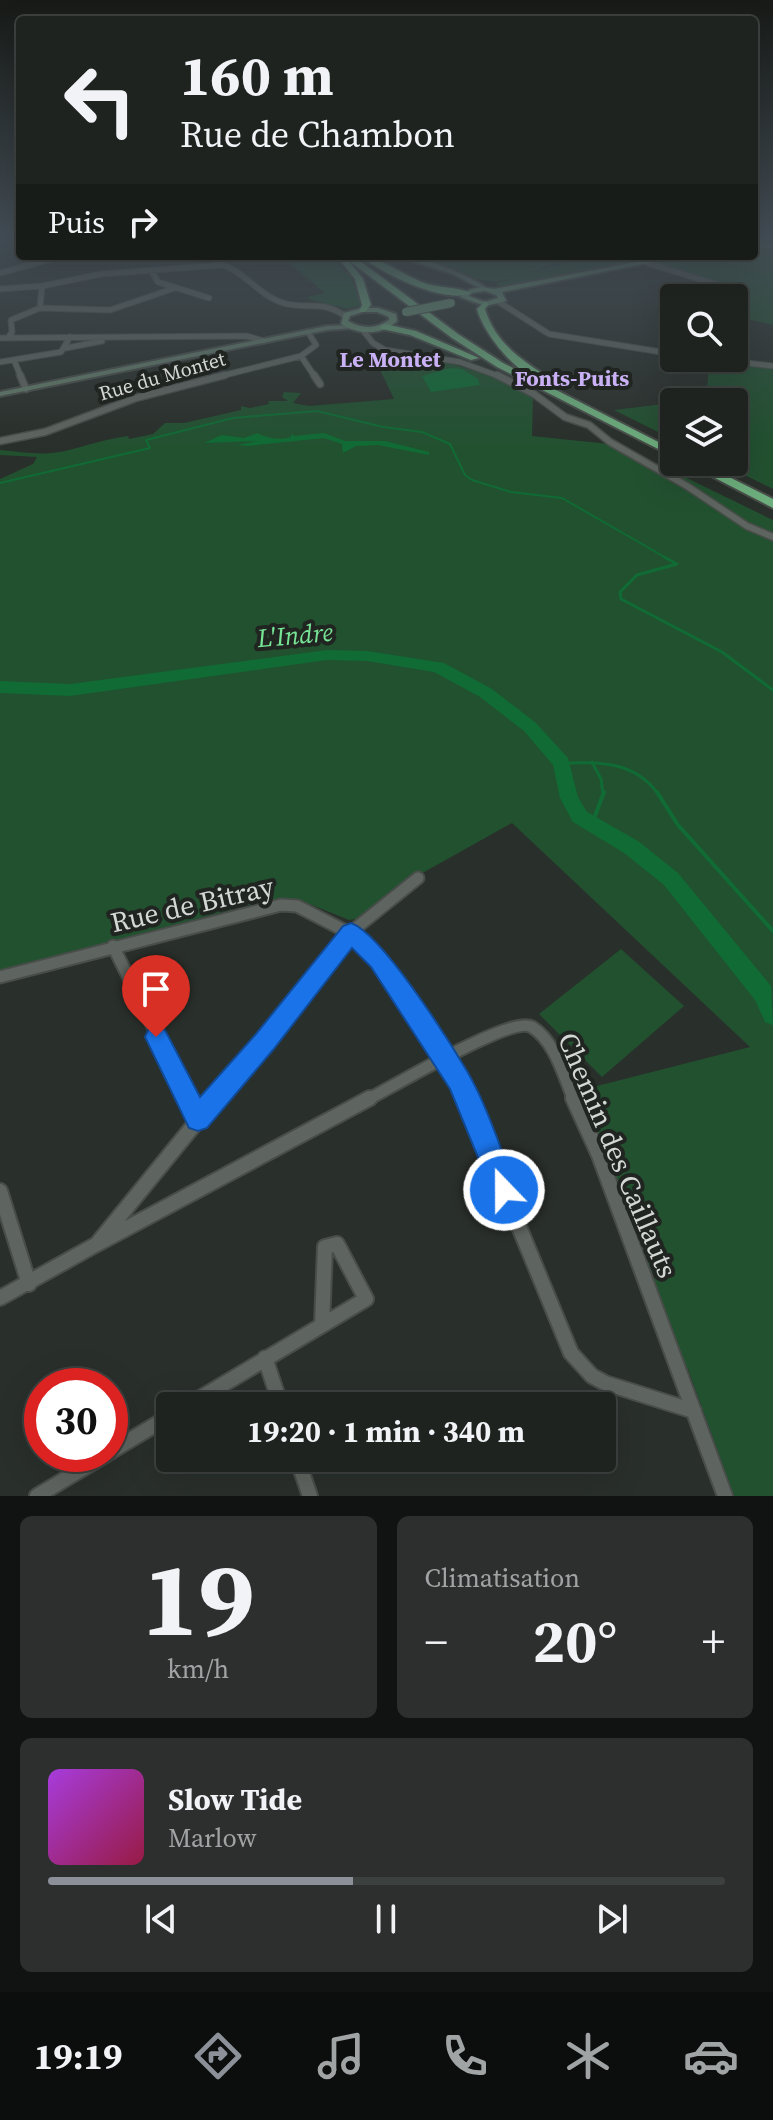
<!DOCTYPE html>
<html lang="fr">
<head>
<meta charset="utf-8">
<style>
  body { margin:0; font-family:"Source Serif 4",serif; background:#2c2f2d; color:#f1f3f6; height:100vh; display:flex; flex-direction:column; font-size:30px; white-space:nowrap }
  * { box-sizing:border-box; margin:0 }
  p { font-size:26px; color:#a1a4a5 }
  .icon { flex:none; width:44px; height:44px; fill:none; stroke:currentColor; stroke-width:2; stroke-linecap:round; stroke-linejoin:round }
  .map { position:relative; height:1496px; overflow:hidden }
  .side { display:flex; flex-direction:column; gap:20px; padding:20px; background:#111312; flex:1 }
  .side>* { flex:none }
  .banner { position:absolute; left:16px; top:16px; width:742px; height:244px; border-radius:8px; box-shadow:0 8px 32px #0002,0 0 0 2px #3c403e; background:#1f2320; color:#f1f3f6; overflow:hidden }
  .fabs { position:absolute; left:660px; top:284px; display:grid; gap:16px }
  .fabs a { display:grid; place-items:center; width:88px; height:88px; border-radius:8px; background:#1f2320; box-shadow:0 8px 32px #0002,0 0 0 2px #3c403e; font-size:40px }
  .speed { position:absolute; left:24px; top:1368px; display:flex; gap:16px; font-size:40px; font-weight:700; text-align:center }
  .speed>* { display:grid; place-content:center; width:104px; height:104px; border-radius:50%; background:#1f2320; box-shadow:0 8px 32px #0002,0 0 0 2px #3c403e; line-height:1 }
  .speed .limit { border:12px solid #d22; background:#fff; color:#111 }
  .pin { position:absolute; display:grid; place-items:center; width:68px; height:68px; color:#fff; margin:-82px -34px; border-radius:50% 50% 50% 0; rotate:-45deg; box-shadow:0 0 8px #0007 }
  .pin .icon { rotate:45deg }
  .me { position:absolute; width:88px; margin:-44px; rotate:338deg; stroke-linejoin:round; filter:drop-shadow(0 0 6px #0008) }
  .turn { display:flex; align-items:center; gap:28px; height:168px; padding:0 32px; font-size:36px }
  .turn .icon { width:104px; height:104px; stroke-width:2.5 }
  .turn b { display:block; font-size:56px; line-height:68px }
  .then { display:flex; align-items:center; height:76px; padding:0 32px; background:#0003; gap:16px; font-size:30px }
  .big { font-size:60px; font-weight:700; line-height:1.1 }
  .side .tile { flex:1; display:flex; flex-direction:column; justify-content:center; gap:12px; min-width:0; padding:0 28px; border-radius:12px; background:#2c2f2d }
  .side .dial { align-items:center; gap:0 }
  .dial b { font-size:104px; line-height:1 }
  .song { display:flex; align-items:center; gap:24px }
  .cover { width:96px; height:96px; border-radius:12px; background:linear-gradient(135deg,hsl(280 70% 55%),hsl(340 70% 35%)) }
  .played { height:8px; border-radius:4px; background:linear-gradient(90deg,#8c9099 45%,#3c403e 45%) }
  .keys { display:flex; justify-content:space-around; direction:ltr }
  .heat { display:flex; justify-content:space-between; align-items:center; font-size:44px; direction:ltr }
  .side .tiles { flex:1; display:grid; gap:20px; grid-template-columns:1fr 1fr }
  .tile:last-child { grid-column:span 2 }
  .trip { position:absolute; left:156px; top:1392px; width:460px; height:80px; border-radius:8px; background:#1f2320; box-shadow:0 8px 32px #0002,0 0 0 2px #3c403e; font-weight:700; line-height:80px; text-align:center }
  .tabs { display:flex; height:128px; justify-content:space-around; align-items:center; background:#0c0e0d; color:#a1a4a5 }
  .tabs .icon { width:56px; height:56px }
  .tabs .current { color:#8c9099 }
  .tabs b { font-size:36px; color:#f1f3f6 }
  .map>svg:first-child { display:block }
  .green { fill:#225130 }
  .water { fill:#106b34 }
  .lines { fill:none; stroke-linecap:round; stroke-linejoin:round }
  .stream-far2 { stroke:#106b34; stroke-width:2 }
  .stream-far1 { stroke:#106b34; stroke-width:3 }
  .stream { stroke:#106b34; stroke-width:4 }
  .river { fill:#106b34; fill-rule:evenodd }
  .street-far3-casing { stroke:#484d49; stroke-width:7 }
  .street-far2-casing { stroke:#484d49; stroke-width:9 }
  .street-far1-casing { stroke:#484d49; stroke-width:15 }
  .street-casing { stroke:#484d49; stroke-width:18 }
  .secondary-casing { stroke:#484d49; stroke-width:4 }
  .primary-casing { stroke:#484d49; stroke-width:4 }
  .highway-casing { stroke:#484d49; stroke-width:4 }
  .street-far3 { stroke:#5e645f; stroke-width:5 }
  .street-far2 { stroke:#5e645f; stroke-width:6 }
  .street-far1 { stroke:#5e645f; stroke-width:11 }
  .street { stroke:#5e645f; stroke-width:14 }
  .secondary { fill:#627a68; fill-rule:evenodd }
  .primary { fill:#679071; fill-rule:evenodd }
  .highway { fill:#6dae7d; fill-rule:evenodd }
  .primary-bridge-casing { stroke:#484d49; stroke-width:10; stroke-linecap:butt }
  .primary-bridge { stroke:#679071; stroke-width:8 }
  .route { fill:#1a73e8; stroke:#114b97; stroke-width:2 }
  .labels { text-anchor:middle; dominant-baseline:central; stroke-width:8; stroke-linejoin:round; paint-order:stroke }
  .far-street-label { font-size:20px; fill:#d4d7d5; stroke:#202521 }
  .far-neighbourhood-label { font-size:22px; font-weight:bold; fill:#cab1f6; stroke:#202521 }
  .water-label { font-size:26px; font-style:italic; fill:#77e395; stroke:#202521 }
  .near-street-label { font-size:28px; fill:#d4d7d5; stroke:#202521 }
</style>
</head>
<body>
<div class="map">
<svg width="773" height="1496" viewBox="0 0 773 1496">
  <rect width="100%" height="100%" fill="#292f2a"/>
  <path class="green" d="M 754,245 L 773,247 L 773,325 L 734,316 L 734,310 L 747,290 L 652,264 L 694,256 L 754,256 Z
    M 281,256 L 330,256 L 351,277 L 362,305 L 347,309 L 312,300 L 307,297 L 325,293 Z
    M 407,256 L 569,256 L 571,258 C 547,266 522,278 498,281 C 477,284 430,262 407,256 Z
    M 586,256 L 670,256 L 510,288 L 494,284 Z
    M 372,353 C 439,356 474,367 533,396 L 532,436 L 619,445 L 773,520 L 773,1496 L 734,1496 L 688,1369 L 684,1368 L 653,1279 L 655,1279 L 652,1270 L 647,1270 L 559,1053 L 597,1086 L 750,1047 L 512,823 L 410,880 L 362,918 L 349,920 L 302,901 L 267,900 L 0,972 L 0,479 L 33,464 L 37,457 L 0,455 L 0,450 C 21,452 44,456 65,451 C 86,446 105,439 128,436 L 129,439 L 153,434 L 165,423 L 184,423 L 241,410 L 241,406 L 250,408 L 269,404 L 268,401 L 288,401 L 282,397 L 284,392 L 301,393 L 293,403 L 309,406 L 394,399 Z
    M 710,360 L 773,366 L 773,489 L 718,462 L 734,462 L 734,402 L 677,402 L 706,397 Z
    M 674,402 L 674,440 L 614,410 L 672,403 Z
    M 621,949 L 684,1006 L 602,1077 L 539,1014 Z"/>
  <path class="water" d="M 450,368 L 462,369 L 478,379 L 480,385 L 431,392 L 422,376 Z
    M 257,433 C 268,438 278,441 291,437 L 292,433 L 294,436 L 324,433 L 345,441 L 385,441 L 429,452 L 429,455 L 378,445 L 356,446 L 343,453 L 342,444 L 324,438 L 248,446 L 237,445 L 259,441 L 204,443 L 222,435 L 244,438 Z"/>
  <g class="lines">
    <path class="stream-far2" d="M 0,483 L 150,448 L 146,440 L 233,418 L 317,411 L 383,427 L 422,432 L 450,444 L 465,475 L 472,480 L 511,492 L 562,498 L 668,559"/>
    <path class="stream-far1" d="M 664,557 L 677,564 L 637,575 L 620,592 L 621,599 L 722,652 L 773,690
      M 592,762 L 601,779 L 603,794
      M 562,763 C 599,762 635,761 658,794"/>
    <path class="stream" d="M 657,792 L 678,825 L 773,931
      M 592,824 L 604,792"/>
    <path class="river" d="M 327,650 L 367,651 L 444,663 L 492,689 L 536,723 L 568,758 L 578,797 L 587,812 L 638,841 L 678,873 L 771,986 L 773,1025 L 765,1022 L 755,1000 L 664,885 L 624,853 L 573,822 L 560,798 L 553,765 L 524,731 L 480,697 L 434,672 L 367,661 L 327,660 L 70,696 L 0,693 L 0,681 L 70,684 Z"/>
    <defs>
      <path id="street-far3" d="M 754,245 L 773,246
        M 647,263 L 741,292 L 734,298
        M 151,270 L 158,282 L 209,298
        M 0,273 L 62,256
        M 0,289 L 42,286 L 101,274 L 223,265 C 246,273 260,296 283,303 C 308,310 321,299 345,316
        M 499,302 L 549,334 L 674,354
        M 40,308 L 110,310 L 175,288
        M 362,329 L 373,343 L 385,350 L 460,362 L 501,377
        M 0,338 L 247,336 L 264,341
        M 8,338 L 12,332 L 11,320 L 40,308 L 42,286
        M 66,348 L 102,341
        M 301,356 L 315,377
        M 705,358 L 773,366
        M 14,360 L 21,377
        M 0,362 L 61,352 L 70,337
        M 217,377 L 301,356 L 316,345 L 308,332"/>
      <path id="street-far2" d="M 20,375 L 26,389
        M 314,375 L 320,384
        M 497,375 L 534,394 L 565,417 L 589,425 L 610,442 L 687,486 L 747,526 L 773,537
        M 0,441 L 45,432 L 136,398 L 225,375"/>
      <path id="street-far1" d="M 113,946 L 189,1100
        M 0,977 L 281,905 L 297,906 L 361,939 L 379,960 L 445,1058 L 467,1100
        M 214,1100 L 351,932 L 418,878
        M 367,1100 C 392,1087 512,1015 532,1027 C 555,1041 564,1077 574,1100"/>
      <path id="street" d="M 188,1098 L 198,1119
        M 466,1098 L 571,1353 L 592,1376 L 605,1383 L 694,1411
        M 573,1098 L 599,1155 L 725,1496
        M 0,1191 L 29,1284
        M 97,1244 L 370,1098
        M 0,1298 L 97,1244 L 216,1098
        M 265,1358 L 281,1406
        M 187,1406 L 366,1299 L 337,1244 L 325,1247 L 322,1325
        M 110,1452 L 170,1416
        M 297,1458 L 310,1496
        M 37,1496 L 107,1454"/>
      <path id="secondary" d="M 396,256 C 422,256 467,274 488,289 L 483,290 L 453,274 Z
        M 352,325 L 354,326 L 354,328 L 327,330 L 0,396 L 0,392 L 327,326 Z"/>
      <path id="primary" d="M 766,236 L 773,236 L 773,239 L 754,243 L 754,239 Z
        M 669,256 L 683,256 L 502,292 L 506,301 L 485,306 L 460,297 C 469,287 481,286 494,289 ZM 485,291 L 496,295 L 498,298 L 485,302 L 469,296 L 472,293 Z
        M 362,308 L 378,308 L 396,314 L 397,321 C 381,336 359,335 341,324 L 344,313 ZM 363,312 L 377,312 L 389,317 L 389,320 C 376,329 362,329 348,321 L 350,316 Z"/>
      <path id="highway" d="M 344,256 L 353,256 L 458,334 L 503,363 L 674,450 L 674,457 L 497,367 L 452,338 L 348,260 L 363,279 L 371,305 L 365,312 L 359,312 L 362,305 L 355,279 L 340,260 L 346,258 Z
        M 360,256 C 379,256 406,277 427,284 C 441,288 459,287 471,293 C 446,305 381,273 360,256 Z
        M 485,301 L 489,304 L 485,309 C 495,342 520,359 548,377 L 548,381 C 521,382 483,333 477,309 Z
        M 385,324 L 416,331 L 479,358 L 471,360 L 410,335 L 382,329 L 380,327 Z
        M 684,462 L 699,462 L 773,499 L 773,508 Z"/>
    </defs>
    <use href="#street-far3" class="street-far3-casing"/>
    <use href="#street-far2" class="street-far2-casing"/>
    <use href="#street-far1" class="street-far1-casing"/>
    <use href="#street" class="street-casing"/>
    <use href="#secondary" class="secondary-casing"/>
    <use href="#primary" class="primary-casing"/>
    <use href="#highway" class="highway-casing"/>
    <use href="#street-far3" class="street-far3"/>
    <use href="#street-far2" class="street-far2"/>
    <use href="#street-far1" class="street-far1"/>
    <use href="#street" class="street"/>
    <use href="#secondary" class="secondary"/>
    <use href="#primary" class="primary"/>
    <use href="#highway" class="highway"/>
    <defs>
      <path id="primary-bridge" d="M 406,312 L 451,303"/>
    </defs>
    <use href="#primary-bridge" class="primary-bridge-casing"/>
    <use href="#primary-bridge" class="primary-bridge"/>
  </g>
  <linearGradient id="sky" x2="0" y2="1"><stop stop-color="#171a17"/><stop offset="0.53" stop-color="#434d55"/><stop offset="1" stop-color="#434d55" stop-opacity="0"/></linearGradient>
  <rect width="773" height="446" fill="url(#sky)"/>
  <path class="route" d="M 351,923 C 382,934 448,1039 467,1071 C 488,1107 501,1151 517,1190 L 513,1199 L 504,1203 L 495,1199 L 450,1089 L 371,967 L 352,948 L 273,1050 L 207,1128 L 198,1131 L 189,1128 L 145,1037 L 148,1030 L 156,1026 L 165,1030 L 200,1097 L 256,1034 L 343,926 Z"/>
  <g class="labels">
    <g class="far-street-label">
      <text transform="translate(162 376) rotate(-16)">Rue du Montet</text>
    </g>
    <g class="far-neighbourhood-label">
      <text x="390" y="359">Le Montet</text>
      <text x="572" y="378">Fonts-Puits</text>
    </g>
    <g class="water-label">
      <text transform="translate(295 635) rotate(-5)">L'Indre</text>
    </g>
    <g class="near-street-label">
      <text transform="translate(192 904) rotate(-13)">Rue de Bitray</text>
      <text transform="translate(618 1155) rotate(67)">Chemin des Caillauts</text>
    </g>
  </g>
</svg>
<div class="fabs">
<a><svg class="icon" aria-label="search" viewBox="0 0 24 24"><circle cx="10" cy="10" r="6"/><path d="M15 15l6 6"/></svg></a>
<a><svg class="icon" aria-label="layers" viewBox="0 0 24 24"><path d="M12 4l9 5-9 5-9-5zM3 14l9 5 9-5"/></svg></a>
</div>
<div class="speed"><div class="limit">30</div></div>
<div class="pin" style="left:156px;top:1037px;background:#d93025"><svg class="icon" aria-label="arrive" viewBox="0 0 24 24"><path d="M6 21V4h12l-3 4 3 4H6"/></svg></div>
<svg class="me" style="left:504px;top:1190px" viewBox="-20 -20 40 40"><circle r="17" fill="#1a73e8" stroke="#fff" stroke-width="3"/><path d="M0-11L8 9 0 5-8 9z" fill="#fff"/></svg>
<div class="trip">19:20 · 1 min · 340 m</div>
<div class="banner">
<div class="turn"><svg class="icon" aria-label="left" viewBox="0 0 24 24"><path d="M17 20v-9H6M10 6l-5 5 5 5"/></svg><div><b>160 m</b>Rue de Chambon</div></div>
<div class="then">Puis<svg class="icon" aria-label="right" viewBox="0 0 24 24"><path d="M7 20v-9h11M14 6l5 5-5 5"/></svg></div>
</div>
</div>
<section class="side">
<div class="tiles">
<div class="tile dial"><b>19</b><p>km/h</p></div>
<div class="tile"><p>Climatisation</p>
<div class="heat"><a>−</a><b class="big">20°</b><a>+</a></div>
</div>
<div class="tile">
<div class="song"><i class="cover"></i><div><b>Slow Tide</b><p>Marlow</p></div></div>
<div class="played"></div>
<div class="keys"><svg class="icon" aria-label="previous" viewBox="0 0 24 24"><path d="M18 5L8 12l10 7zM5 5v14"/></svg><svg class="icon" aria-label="pause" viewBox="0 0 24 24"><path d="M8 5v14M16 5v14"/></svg><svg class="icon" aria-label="next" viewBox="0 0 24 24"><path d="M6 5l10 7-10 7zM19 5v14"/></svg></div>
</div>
</div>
</section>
<nav class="tabs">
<b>19:19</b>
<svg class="icon current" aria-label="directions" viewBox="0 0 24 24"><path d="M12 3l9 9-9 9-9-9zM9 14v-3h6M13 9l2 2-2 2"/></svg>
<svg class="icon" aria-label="music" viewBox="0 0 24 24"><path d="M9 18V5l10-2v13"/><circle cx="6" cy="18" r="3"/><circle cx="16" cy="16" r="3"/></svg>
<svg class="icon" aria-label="phone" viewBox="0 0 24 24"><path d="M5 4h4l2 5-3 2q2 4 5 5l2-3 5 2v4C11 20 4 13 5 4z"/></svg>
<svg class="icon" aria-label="climate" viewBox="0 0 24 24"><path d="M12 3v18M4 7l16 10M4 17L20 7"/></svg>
<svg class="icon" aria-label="car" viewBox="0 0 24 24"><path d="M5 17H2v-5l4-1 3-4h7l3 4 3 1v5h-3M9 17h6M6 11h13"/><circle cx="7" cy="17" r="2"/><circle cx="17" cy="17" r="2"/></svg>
</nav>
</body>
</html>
